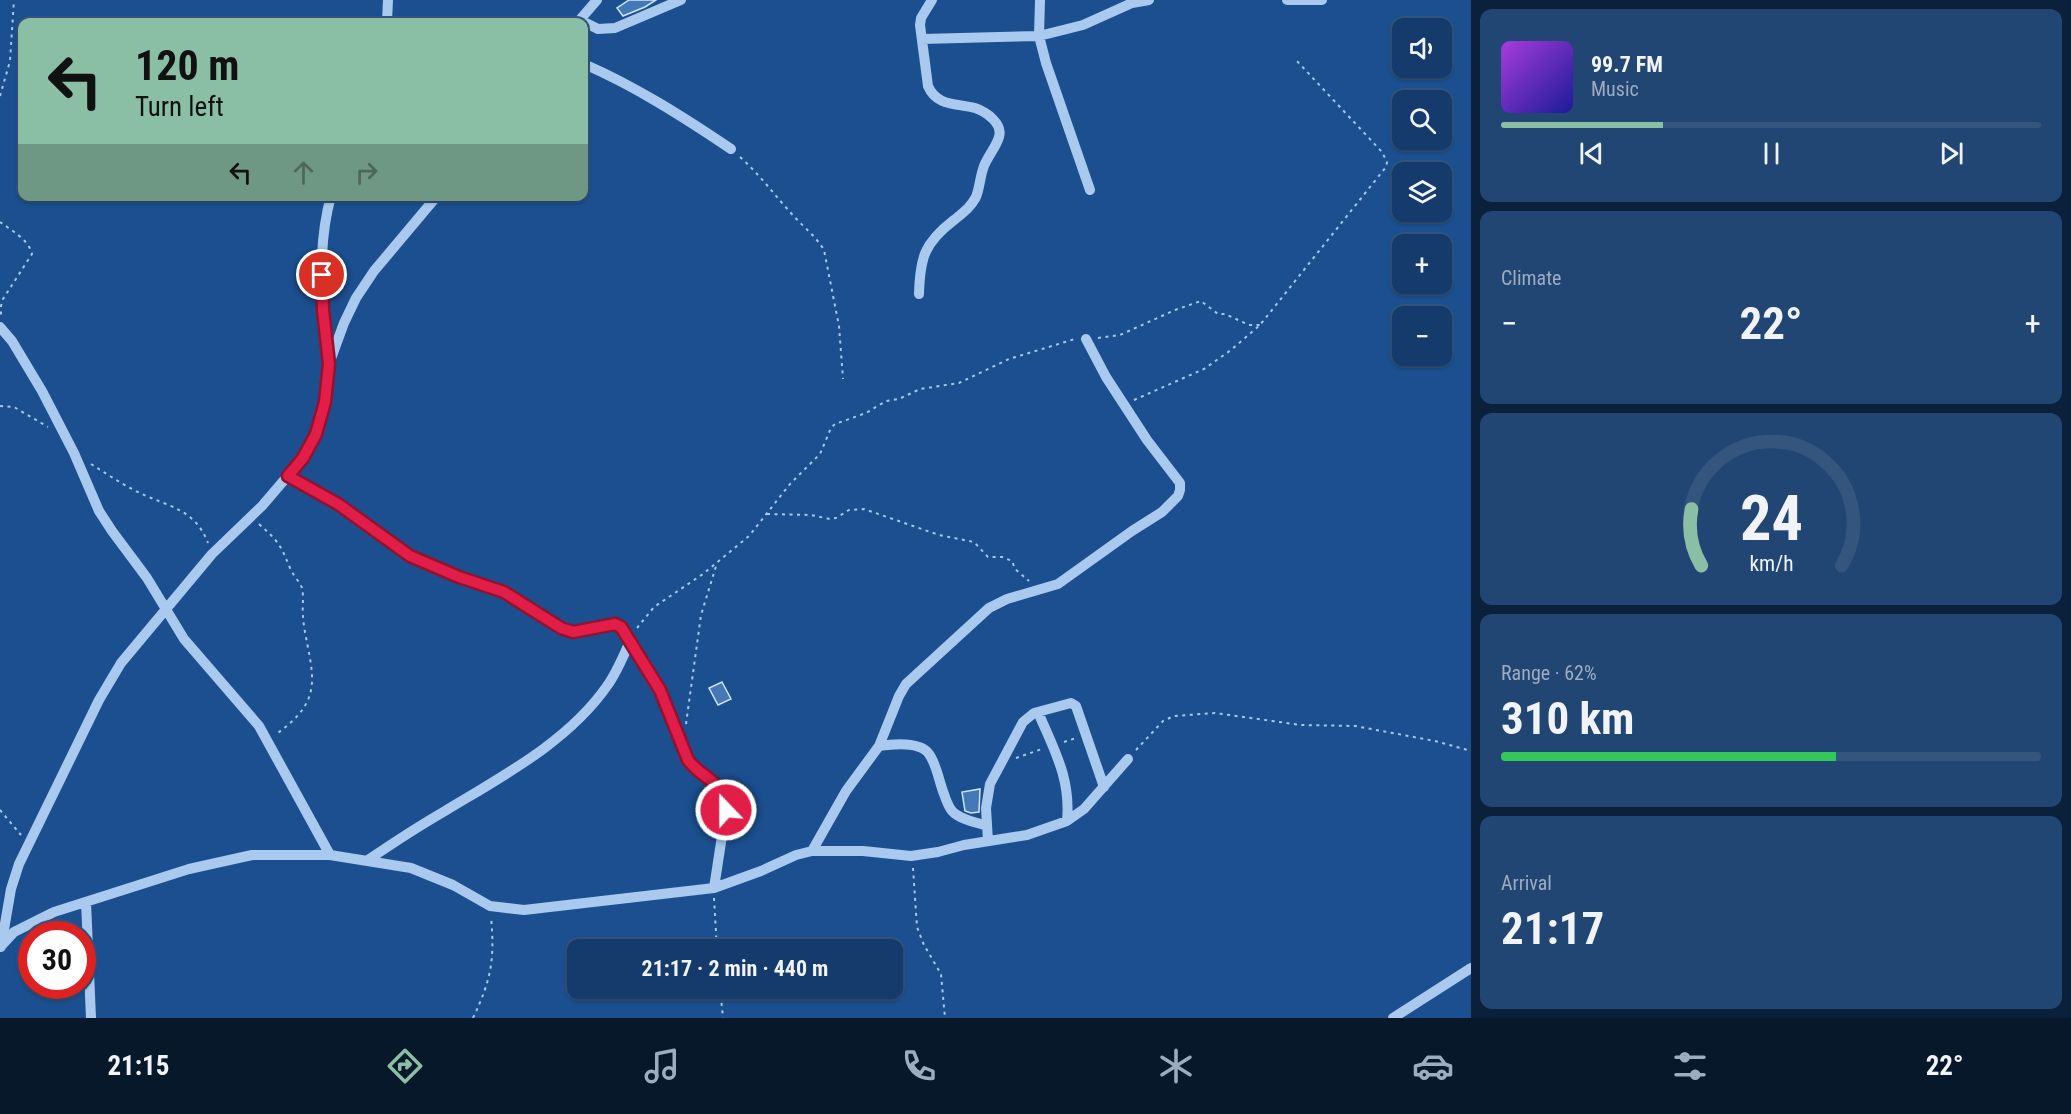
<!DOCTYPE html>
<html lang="en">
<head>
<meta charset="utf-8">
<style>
  body { margin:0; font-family:"Roboto Condensed",sans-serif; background:#214673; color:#f1f3f6; height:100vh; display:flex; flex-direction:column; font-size:22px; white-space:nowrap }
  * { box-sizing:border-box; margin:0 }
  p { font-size:20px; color:#9dadc1 }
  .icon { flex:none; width:33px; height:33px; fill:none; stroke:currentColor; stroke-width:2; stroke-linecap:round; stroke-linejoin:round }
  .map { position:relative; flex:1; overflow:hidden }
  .details { display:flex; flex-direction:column; gap:9px; padding:9px; background:#0b203b; width:600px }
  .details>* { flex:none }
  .top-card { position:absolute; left:18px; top:18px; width:570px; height:183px; border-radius:12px; box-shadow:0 2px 4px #0004,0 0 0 2px #33557e; background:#8abfa5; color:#111; overflow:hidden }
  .fabs { position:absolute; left:1392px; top:18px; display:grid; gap:12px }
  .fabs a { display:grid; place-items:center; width:60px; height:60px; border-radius:12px; background:#143b6b; box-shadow:0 2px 4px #0004,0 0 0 2px #33557e; font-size:30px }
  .speed { position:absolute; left:18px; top:921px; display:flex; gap:12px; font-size:30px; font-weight:700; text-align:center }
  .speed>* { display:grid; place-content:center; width:78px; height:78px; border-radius:50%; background:#143b6b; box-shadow:0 2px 4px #0004,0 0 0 2px #33557e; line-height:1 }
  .speed .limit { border:9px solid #d22; background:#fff; color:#111 }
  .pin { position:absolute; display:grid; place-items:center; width:51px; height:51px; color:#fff; margin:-26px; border:3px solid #fff; border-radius:50%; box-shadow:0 2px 6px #0007 }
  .me { position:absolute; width:66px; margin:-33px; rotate:338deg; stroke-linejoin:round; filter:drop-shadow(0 0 4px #0008) }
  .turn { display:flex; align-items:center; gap:21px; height:126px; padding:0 18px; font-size:27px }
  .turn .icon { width:78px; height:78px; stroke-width:2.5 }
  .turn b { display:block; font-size:42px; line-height:51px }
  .lanes { display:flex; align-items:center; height:57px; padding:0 18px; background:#0003; justify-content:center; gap:30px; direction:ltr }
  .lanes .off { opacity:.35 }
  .big { font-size:45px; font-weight:700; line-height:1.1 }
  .details .tile { flex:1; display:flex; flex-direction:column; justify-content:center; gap:9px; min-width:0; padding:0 21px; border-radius:12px; background:#214673 }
  .details .dial { align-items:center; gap:0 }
  .dial svg { height:156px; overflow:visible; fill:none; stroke:#33557e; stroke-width:7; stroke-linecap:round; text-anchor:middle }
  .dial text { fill:#f1f3f6; stroke:none }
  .song { display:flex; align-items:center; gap:18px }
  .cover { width:72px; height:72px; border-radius:9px; background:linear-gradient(135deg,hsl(280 70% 55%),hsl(240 70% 35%)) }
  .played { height:6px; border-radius:3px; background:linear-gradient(90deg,#8abfa5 30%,#33557e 30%) }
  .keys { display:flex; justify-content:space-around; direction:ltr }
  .heat { display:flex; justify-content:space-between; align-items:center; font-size:33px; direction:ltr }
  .charge { height:9px; border-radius:4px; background:linear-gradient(90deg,#34c759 62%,#33557e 0) }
  .trip { position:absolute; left:567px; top:939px; width:336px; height:60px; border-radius:12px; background:#143b6b; box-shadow:0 2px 4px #0004,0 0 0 2px #33557e; font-weight:700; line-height:60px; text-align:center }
  .menu { display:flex; height:96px; justify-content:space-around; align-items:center; background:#08182b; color:#9dadc1 }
  .menu .icon { width:42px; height:42px }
  .menu .on { color:#8abfa5 }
  .menu b { font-size:27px; color:#f1f3f6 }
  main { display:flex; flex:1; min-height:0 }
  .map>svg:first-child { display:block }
  .building { fill:#4478b7; stroke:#cfe3fa; stroke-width:1.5 }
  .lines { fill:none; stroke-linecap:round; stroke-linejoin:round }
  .path { stroke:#a9c9ee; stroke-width:2; stroke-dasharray:3 4.5; stroke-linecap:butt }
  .minor { stroke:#a9c9ee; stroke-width:10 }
  .route-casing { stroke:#92132f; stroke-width:15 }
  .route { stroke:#e11d48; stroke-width:10 }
</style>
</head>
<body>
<main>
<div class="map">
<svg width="1471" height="1018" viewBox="0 0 1471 1018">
  <rect width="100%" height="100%" fill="#1b4f8f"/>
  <path class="building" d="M 629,0 L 656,0 L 645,7 L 623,16 L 617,8 Z
    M 722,682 L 731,699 L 718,705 L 709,688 Z
    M 980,789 L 979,812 L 971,813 L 965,811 L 962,792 Z"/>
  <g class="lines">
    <path class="path" d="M 0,96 L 10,61 L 14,0
      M 740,157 C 759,174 773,193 790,212 C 801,225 815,235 824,250 L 839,326 L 843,379
      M 0,222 C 11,230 29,240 32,254 L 3,299 L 1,306 L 1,318
      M 1098,338 L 1120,335 L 1175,310 L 1201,301 L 1218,314 L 1225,314 L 1249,325 L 1260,325
      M 1134,400 L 1204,369 L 1231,350 L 1260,325 L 1386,167 L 1387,162 L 1382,152 L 1296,60
      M 0,406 L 14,407 L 48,427
      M 91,464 C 107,474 123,485 140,493 C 169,507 195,509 208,543
      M 767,514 L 811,515 L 830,519 L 836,518 L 849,510 L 864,509 L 939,535 L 974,542 L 988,557 L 1002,557 L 1012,561 L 1015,569 L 1029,581
      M 259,524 C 279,542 280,544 290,568 C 293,575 299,581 302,588 C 304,596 302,608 303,616 C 304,639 317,672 310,694 C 305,712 290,724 275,735
      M 637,628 L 654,607 L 703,574 L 749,536 L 790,484 L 820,454 L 831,428 L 835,424 L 866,413 L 886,401 L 899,399 L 920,389 L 959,383 L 1009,359 L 1075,339
      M 686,724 L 701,615 L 717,563
      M 1064,742 L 1076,738
      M 1136,750 L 1163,721 L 1174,716 L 1215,713 L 1301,725 L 1355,726 L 1435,741 L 1471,751
      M 1016,758 L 1042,749
      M 0,810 L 21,835
      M 913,868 L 917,927 L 924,945 L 941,974 L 945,1018
      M 714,898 L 717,950
      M 720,988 L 723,1018
      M 473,1018 C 491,980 495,960 491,917"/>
    <path class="minor" d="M 1040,0 L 1039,36 L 1046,63 L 1090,190
      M 1287,0 L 1322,0
      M 580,20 L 598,29 L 615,28 L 681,0
      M 387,22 L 388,0
      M 578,22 L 597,0
      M 922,39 L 1039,36 L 1083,25 L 1132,3 L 1149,0
      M 584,64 C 635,86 685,118 731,149
      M 919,294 C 920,258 924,243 954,220 C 964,212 970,208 976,197 C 980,187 980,176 984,166 C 988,156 996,147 999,137 C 1003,124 987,112 975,108 C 957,103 937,107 928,86 L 920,25 L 921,18 L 932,0
      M 0,327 L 12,341 L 42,391 L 74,453 L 99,511 L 112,531 L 147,578 L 184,639 L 259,726 L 330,855
      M 329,361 C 322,306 316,250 331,196
      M 288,476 L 338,504 L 410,556 L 439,570 L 504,592 L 561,628 L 573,632 L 615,624 L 621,627 L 646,665 L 660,690 L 688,760 L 694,768 L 711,778 L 724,795 L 726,810 L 714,888
      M 1038,712 C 1054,750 1071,778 1067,821
      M 879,746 C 893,744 920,741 929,754 C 937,765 939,782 944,794 C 946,800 948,806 952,811 C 960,820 976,822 987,826
      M 988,841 L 986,808 L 990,784 L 1023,722 L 1034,713 L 1071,703 L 1076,706 L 1104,787
      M 812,851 L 846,791 L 879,746 L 899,696 L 906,684 L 989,608 L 1007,599 L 1058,584 L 1132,531 L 1162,512 L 1178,496 L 1180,490 L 1180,483 L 1147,440 L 1106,377 L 1086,339
      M 368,860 C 393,843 419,826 445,811 C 501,777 568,742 607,686 C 617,672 623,657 630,641
      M 86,902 L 91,1018
      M 1,946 L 14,932 L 54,912 L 189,869 L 252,855 L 330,855 L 411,868 L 453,885 L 490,906 L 524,910 L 714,888 L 761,871 L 796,855 L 812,851 L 863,851 L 911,856 L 938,852 L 964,845 L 1027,835 L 1067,821 L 1084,809 L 1128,759
      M 1,947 L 11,889 L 19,864 L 99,700 L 121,663 L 212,554 L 262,506 L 303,458 L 316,434 L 325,402 L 329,364 L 344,323 L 356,298 L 374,271 L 437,196
      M 1393,1018 L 1471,968"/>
  </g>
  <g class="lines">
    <defs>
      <path id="route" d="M 322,275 L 323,310 L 329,364 L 325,402 L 316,434 L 303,458 L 288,476 L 338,504 L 410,556 L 459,577 L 504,592 L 561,628 L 573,632 L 615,624 L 621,627 L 660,690 L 688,760 C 705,782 720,776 726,810"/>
    </defs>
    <use href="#route" class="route-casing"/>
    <use href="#route" class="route"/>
  </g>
</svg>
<div class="fabs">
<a><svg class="icon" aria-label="sound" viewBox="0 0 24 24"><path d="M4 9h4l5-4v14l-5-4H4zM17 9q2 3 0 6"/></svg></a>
<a><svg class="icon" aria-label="search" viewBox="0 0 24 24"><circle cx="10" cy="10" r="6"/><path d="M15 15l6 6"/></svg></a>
<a><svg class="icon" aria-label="layers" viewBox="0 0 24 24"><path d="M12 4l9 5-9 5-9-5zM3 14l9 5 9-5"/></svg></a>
<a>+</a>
<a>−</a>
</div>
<div class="speed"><div class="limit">30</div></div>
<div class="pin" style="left:322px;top:275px;background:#d93025"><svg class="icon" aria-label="arrive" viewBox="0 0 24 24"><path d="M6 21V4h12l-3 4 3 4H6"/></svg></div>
<svg class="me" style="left:726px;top:810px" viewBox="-20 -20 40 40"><circle r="17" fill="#e11d48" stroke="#fff" stroke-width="3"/><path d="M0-11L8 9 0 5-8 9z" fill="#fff"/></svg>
<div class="trip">21:17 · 2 min · 440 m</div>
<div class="top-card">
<div class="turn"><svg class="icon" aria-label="left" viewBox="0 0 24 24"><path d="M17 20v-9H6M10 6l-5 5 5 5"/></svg><div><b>120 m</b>Turn left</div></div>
<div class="lanes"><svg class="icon" aria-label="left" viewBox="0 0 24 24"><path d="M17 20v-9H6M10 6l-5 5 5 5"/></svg><svg class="icon off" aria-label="ahead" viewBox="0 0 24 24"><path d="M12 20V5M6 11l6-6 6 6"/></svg><svg class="icon off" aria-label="right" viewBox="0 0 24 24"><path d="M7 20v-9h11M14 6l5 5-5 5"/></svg></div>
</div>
</div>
<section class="details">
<div class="tile">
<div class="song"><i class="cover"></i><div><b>99.7 FM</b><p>Music</p></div></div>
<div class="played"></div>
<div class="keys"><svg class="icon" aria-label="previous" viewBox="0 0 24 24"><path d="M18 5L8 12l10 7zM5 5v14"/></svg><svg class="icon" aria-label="pause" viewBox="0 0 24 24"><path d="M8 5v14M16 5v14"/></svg><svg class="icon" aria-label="next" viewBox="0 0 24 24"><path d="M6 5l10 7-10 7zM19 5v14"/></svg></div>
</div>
<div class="tile"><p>Climate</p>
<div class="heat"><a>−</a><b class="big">22°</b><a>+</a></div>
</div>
<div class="tile dial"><svg viewBox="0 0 100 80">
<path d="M14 69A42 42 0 1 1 86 69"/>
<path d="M14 69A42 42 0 0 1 9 40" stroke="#8abfa5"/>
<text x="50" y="56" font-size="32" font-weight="700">24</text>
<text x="50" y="72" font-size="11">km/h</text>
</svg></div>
<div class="tile"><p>Range · 62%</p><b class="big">310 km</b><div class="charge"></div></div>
<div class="tile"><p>Arrival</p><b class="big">21:17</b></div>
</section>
</main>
<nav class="menu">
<b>21:15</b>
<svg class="icon on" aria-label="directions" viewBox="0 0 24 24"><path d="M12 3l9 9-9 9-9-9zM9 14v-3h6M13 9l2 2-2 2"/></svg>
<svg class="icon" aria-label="music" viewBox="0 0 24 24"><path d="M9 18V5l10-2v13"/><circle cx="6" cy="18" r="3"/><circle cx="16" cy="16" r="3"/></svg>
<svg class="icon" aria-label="phone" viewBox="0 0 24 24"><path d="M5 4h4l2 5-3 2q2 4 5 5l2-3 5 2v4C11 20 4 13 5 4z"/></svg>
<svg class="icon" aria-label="climate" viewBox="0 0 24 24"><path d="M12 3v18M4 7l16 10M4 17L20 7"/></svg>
<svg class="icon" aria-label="car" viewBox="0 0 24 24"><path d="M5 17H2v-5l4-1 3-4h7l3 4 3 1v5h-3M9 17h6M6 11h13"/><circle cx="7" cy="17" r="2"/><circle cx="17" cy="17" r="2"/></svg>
<svg class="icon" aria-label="filters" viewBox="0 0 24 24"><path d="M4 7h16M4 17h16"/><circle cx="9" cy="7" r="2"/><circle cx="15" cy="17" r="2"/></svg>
<b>22°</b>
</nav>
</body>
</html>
